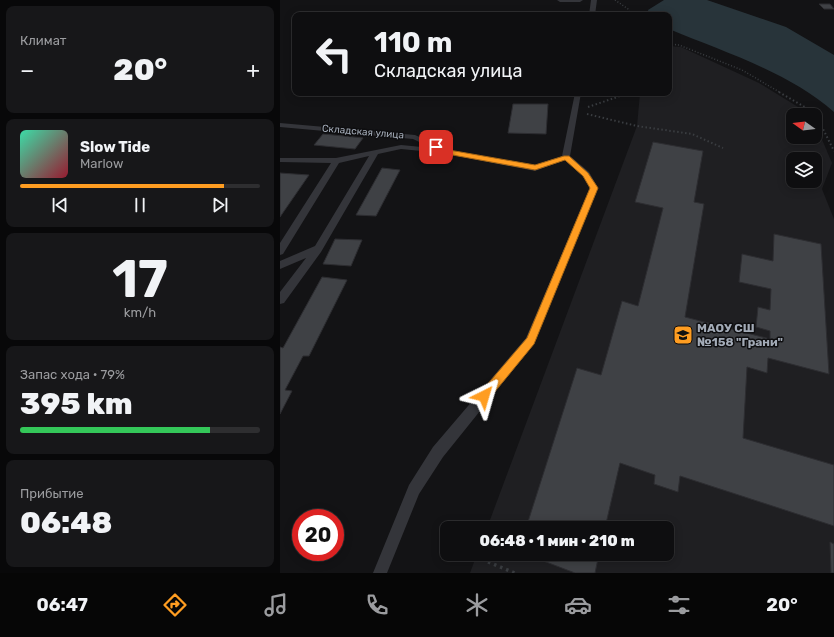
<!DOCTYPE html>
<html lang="ru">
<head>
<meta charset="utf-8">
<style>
  body { margin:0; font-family:Rubik,sans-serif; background:#171719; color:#f1f3f6; height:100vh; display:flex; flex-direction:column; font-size:15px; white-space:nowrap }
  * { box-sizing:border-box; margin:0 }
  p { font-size:13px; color:#9b9c9f }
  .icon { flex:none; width:22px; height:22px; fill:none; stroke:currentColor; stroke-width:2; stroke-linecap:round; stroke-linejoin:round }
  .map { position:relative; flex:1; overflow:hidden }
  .sheet { display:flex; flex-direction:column; gap:6px; padding:6px; background:#080809; width:280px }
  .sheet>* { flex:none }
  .hud { position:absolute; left:12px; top:12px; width:380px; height:84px; border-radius:8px; box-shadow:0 2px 10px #0003,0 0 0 1px #2e2e30; background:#0e0e10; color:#f1f3f6; overflow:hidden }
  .needle { width:26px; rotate:284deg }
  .fabs { position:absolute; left:506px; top:108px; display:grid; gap:8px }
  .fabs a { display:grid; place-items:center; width:36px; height:36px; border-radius:8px; background:#0e0e10; box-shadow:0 2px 10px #0003,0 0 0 1px #2e2e30; font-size:20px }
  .speed { position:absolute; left:12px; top:509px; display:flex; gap:8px; font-size:20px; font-weight:700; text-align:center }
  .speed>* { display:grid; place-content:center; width:52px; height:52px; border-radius:50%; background:#0e0e10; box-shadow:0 2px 10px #0003,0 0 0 1px #2e2e30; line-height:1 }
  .speed .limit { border:6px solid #d22; background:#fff; color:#111 }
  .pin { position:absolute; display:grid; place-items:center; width:34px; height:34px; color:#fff; margin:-17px; border-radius:8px; box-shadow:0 2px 6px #0006 }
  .me { position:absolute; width:44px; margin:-22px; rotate:40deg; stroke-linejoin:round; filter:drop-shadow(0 0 3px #0008) }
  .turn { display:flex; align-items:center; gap:14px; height:84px; padding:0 16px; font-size:18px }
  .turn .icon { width:52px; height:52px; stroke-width:2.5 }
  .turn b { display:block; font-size:28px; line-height:34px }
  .big { font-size:30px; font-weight:800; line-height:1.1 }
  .sheet .card { flex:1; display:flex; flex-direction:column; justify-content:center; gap:6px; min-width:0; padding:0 14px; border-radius:8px; background:#171719 }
  .sheet .dial { align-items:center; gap:0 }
  .dial b { font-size:52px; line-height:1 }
  .song { display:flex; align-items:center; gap:12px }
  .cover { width:48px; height:48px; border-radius:6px; background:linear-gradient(135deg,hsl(160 70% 55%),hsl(350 70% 35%)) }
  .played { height:4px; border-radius:2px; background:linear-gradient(90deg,#ff9d21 85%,#2e2e30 85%) }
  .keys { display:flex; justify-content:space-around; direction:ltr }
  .heat { display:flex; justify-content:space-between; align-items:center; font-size:22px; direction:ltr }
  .charge { height:6px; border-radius:3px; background:linear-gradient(90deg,#34c759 79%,#2e2e30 0) }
  .trip { position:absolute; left:160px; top:521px; width:234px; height:40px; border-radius:8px; background:#0e0e10; box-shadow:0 2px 10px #0003,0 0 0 1px #2e2e30; font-weight:800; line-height:40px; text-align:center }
  .tabs { display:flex; height:64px; justify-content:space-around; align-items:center; background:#060606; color:#9b9c9f }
  .tabs .icon { width:28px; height:28px }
  .tabs .current { color:#ff9d21 }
  .tabs b { font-size:18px; color:#f1f3f6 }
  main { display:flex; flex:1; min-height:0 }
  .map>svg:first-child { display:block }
  .built { fill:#1f1f22; fill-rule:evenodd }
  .water { fill:#28343a }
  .building { fill:#3f4145; stroke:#2d2d31 }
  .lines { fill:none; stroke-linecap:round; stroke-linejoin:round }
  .path-far2 { stroke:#3a3d41; stroke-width:1.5; stroke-dasharray:1 2; stroke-linecap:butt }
  .path-far1 { stroke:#3a3d41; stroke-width:2; stroke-dasharray:1.5 2.5; stroke-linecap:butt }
  .path { stroke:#3a3d41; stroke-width:3.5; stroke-dasharray:2.5 4; stroke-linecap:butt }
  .service { fill:#34353a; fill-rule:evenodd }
  .route { fill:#ff9d21; stroke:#a66615 }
  .labels { text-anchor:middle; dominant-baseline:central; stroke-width:3; stroke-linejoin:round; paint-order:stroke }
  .far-street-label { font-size:10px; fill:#a3abb7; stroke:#0e0e10 }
  .poi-label { font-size:12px; font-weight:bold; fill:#a3abb7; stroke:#0e0e10; text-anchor:start }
</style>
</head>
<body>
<main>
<section class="sheet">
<div class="card"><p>Климат</p>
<div class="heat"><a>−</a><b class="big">20°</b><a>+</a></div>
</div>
<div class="card">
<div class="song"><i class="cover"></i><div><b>Slow Tide</b><p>Marlow</p></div></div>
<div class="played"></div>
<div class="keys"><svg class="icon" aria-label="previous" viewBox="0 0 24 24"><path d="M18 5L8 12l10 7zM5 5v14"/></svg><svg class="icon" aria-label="pause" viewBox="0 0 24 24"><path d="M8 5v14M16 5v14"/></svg><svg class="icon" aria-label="next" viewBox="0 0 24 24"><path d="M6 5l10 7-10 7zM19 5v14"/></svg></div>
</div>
<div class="card dial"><b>17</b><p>km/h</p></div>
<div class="card"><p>Запас хода · 79%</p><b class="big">395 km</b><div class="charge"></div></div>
<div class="card"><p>Прибытие</p><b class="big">06:48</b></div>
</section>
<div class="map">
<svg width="554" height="573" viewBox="0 0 554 573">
  <rect width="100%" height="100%" fill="#131315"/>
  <path class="built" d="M 389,46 L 401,47 L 479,83 L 531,115 L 513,115 L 513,137 L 535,137 L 535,123 L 552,163 L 542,189 L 554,219 L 554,573 L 190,573 L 197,554 L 387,554 L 387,528 L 207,528 L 357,126 L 360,93 L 389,93 ZM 513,159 L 535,159 L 535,181 L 513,181 Z"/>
  <path class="water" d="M 384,0 L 427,0 L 506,27 L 554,55 L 554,112 C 509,72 444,52 389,29 L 389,15 L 369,15 L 368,10 Z"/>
  <path class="building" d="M 539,4 L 550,4 L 554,9 L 544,9 Z
    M 274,12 L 298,12 L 298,15 L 274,15 Z
    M 233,104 L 268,104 L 266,134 L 228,133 Z
    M 43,134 L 83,138 L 75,149 L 34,145 Z
    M 373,142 L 423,151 L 414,202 L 424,204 L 405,317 L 490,339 L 490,331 L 476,327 L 478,307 L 490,310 L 491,289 L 459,282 L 462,254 L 493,261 L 494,234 L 541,244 L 549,374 L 488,358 L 487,373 L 467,367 L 463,438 L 554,465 L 554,526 L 400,476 L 398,492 L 374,484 L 375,475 L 340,463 L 325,528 L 246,528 L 297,368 L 321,375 L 342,301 L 358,306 L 383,208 L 355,202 Z
    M 102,168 L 120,170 L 96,216 L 76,215 Z
    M 0,173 L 29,175 L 0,217 Z
    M 55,239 L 82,240 L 71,266 L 43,264 Z
    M 42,277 L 67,280 L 29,356 L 23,356 L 5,390 L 12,391 L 0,414 L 0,347 L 3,348 Z
    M 550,542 L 554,544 L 554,573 L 551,573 Z
    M 245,554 L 319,554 L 315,573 L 295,573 Z"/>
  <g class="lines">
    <path class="path-far2" d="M 335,0 L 348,9 L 350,15
      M 389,44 L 399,45 L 462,70 L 501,93"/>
    <path class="path-far1" d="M 499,92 L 535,113 L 554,151
      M 308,107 L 349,93
      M 307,114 L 357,126 L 412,134 L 443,148"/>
    <path class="path" d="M 196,557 L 235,573"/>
    <path class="service" d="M 277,0 L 303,0 L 300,2 L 280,2 Z
      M 311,0 L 317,0 L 315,15 L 309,15 Z
      M 295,93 L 301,93 L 290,156 L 309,172 L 318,188 L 254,344 L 163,457 L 139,494 L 107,573 L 93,573 L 129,485 L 153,447 L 246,338 L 310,188 L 303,176 L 285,160 L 255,171 L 162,153 L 121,149 L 98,154 L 41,252 L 4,303 L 0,304 L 0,292 L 26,258 L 0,269 L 0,261 L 35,246 L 89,156 L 59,163 L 3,254 L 0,255 L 0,243 L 51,163 L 0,162 L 0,158 L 56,158 L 121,145 L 152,148 L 133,139 L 0,127 L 0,123 L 135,135 L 169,150 L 255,165 L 282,156 Z"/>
  </g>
  <path class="route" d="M 154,145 L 159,145 L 169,150 L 255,165 L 284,156 L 289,156 L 308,173 L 318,188 L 254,344 L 208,400 L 204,402 L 200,400 L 199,396 L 200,393 L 247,338 L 310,188 L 303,176 L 285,160 L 255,170 L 167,154 L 154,148 Z"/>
  <defs>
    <symbol id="school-square" viewBox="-11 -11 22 22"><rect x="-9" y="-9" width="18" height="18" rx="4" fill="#ff9d21" stroke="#0e0e10"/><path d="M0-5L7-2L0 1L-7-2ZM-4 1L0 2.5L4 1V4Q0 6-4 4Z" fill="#111"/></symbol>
  </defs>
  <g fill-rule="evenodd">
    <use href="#school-square" x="392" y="324" width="22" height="22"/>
  </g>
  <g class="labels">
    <g class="far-street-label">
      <text transform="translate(83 132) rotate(5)">Складская улица</text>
    </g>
    <g class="poi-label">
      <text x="417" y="328">МАОУ СШ<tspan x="417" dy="14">№158 "Грани"</tspan></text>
    </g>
  </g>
</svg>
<div class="fabs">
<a><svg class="needle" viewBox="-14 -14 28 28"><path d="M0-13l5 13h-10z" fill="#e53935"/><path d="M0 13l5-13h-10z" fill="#9b9c9f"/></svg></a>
<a><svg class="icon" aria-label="layers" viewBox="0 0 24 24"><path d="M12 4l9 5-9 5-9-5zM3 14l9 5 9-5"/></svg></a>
</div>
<div class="speed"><div class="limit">20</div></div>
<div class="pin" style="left:156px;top:147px;background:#d93025"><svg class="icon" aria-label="arrive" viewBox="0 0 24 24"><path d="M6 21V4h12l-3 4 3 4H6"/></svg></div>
<svg class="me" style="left:204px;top:396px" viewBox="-20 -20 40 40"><path d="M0-17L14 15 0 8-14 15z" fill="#ff9d21" stroke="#fff" stroke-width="4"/></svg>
<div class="trip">06:48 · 1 мин · 210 m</div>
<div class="hud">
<div class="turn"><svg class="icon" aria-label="left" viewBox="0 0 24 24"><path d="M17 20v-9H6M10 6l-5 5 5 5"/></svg><div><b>110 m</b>Складская улица</div></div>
</div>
</div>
</main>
<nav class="tabs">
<b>06:47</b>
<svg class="icon current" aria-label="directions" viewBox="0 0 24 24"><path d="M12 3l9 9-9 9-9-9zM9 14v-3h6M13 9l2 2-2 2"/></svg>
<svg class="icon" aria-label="music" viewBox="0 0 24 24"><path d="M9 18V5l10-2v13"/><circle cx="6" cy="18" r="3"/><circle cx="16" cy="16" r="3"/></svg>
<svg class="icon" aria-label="phone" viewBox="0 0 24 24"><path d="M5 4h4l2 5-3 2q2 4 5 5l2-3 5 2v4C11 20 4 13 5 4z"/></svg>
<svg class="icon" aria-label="climate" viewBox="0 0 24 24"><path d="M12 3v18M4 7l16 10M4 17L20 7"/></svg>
<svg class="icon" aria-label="car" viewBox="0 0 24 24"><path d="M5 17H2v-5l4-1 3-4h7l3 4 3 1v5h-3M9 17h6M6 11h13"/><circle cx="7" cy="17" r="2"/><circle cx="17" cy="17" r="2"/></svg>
<svg class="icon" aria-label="filters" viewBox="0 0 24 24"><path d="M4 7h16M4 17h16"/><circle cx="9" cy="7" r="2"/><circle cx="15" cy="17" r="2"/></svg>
<b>20°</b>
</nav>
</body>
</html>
